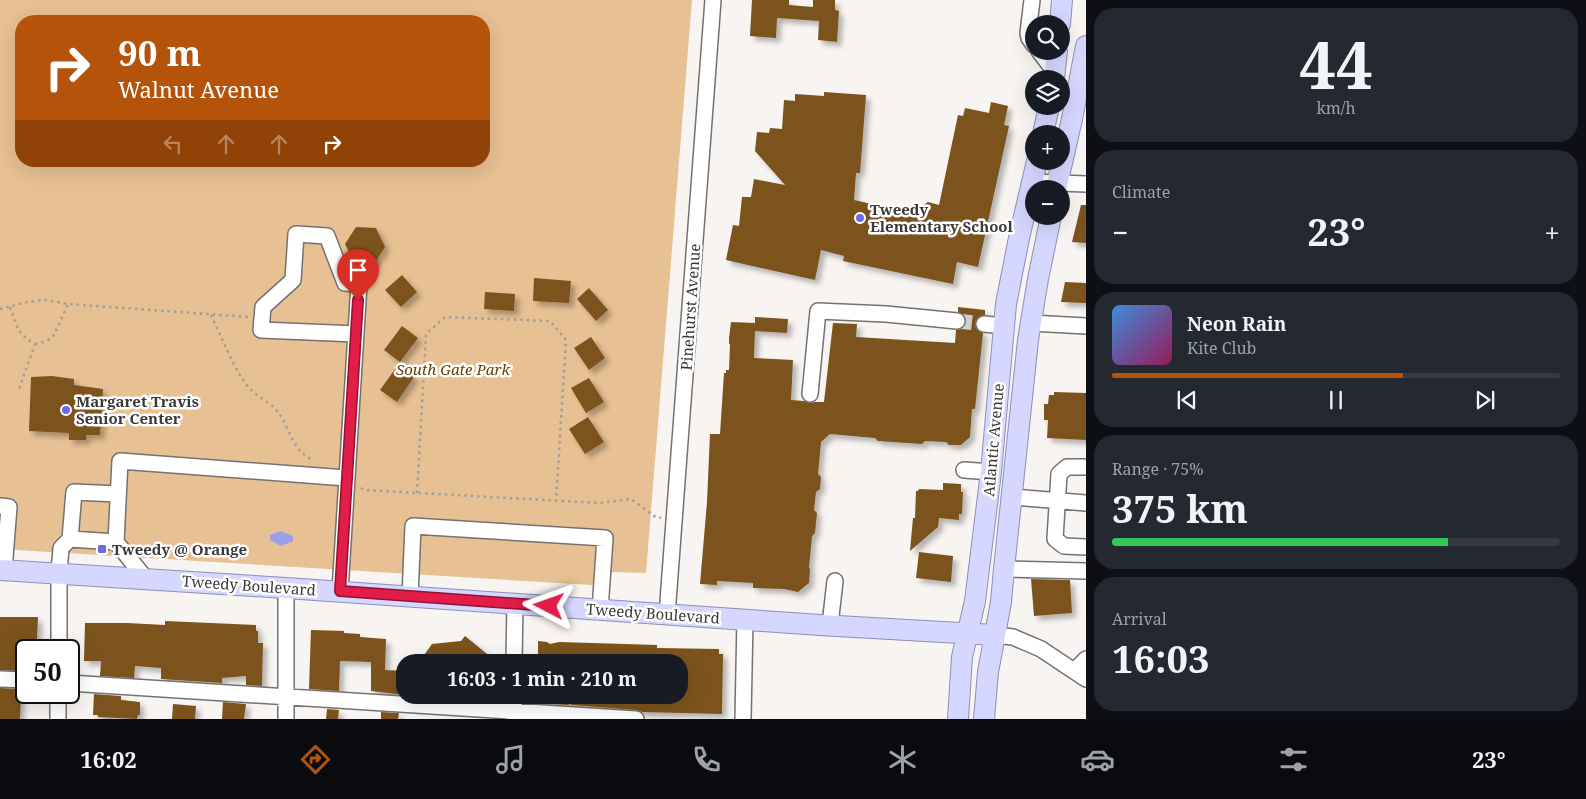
<!DOCTYPE html>
<html lang="en">
<head>
<meta charset="utf-8">
<style>
  body { margin:0; font-family:"Noto Serif",serif; background:#242831; color:#f1f3f6; height:100vh; display:flex; flex-direction:column; font-size:19px; white-space:nowrap }
  * { box-sizing:border-box; margin:0 }
  p { font-size:16px; color:#9ea1a6 }
  .icon { flex:none; width:28px; height:28px; fill:none; stroke:currentColor; stroke-width:2; stroke-linecap:round; stroke-linejoin:round }
  .map { position:relative; flex:1; overflow:hidden }
  .sheet { display:flex; flex-direction:column; gap:8px; padding:8px; background:#0d0f14; width:500px }
  .sheet>* { flex:none }
  .top-card { position:absolute; left:15px; top:15px; width:475px; height:152px; border-radius:20px; box-shadow:0 5px 20px #0002; background:#b45309; color:#fff; overflow:hidden }
  .tools { position:absolute; left:1025px; top:15px; display:grid; gap:10px }
  .tools a { display:grid; place-items:center; width:45px; height:45px; border-radius:50%; background:#171b24; box-shadow:0 5px 20px #0002; font-size:25px }
  .speed { position:absolute; left:15px; top:639px; display:flex; gap:10px; font-size:25px; font-weight:700; text-align:center }
  .speed>* { display:grid; place-content:center; width:65px; height:65px; border-radius:50%; background:#171b24; box-shadow:0 5px 20px #0002; line-height:1 }
  .speed .limit { border:2px solid #111; border-radius:8px; background:#fff; color:#111 }
  .pin { position:absolute; display:grid; place-items:center; width:42px; height:42px; color:#fff; margin:-51px -21px; border-radius:50% 50% 50% 0; rotate:-45deg; box-shadow:0 0 5px #0007 }
  .pin .icon { rotate:45deg }
  .me { position:absolute; width:55px; margin:-28px; rotate:274deg; stroke-linejoin:round; filter:drop-shadow(0 0 4px #0008) }
  .turn { display:flex; align-items:center; gap:18px; height:105px; padding:0 20px; font-size:22px }
  .turn .icon { width:65px; height:65px; stroke-width:2.5 }
  .turn b { display:block; font-size:35px; line-height:42px }
  .lanes { display:flex; align-items:center; height:48px; padding:0 20px; background:#0003; justify-content:center; gap:25px; direction:ltr }
  .lanes .off { opacity:.35 }
  .big { font-size:38px; font-weight:700; line-height:1.1 }
  .sheet .tile { flex:1; display:flex; flex-direction:column; justify-content:center; gap:8px; min-width:0; padding:0 18px; border-radius:20px; background:#242831 }
  .sheet .dial { align-items:center; gap:0 }
  .dial b { font-size:65px; line-height:1 }
  .song { display:flex; align-items:center; gap:15px }
  .cover { width:60px; height:60px; border-radius:8px; background:linear-gradient(135deg,hsl(210 70% 55%),hsl(330 70% 35%)) }
  .played { height:5px; border-radius:2px; background:linear-gradient(90deg,#b45309 65%,#363941 65%) }
  .keys { display:flex; justify-content:space-around; direction:ltr }
  .heat { display:flex; justify-content:space-between; align-items:center; font-size:28px; direction:ltr }
  .charge { height:8px; border-radius:4px; background:linear-gradient(90deg,#34c759 75%,#363941 0) }
  .trip { position:absolute; left:396px; top:654px; width:292px; height:50px; border-radius:20px; background:#171b24; box-shadow:0 5px 20px #0002; font-weight:700; line-height:50px; text-align:center }
  .tabs { display:flex; height:80px; justify-content:space-around; align-items:center; background:#090b0e; color:#9ea1a6 }
  .tabs .icon { width:35px; height:35px }
  .tabs .active { color:#b45309 }
  .tabs b { font-size:22px; color:#f1f3f6 }
  main { display:flex; flex:1; min-height:0 }
  .map>svg:first-child { display:block }
  .green { fill:#e7c093; fill-rule:evenodd }
  .water { fill:#9b9feb }
  .building { fill:#7b531c; filter:url(#shadow) }
  .lines { fill:none; stroke-linecap:round; stroke-linejoin:round }
  .minor-tunnel { stroke:#d1cfcc; stroke-width:15; stroke-dasharray:15 8; stroke-linecap:butt }
  .minor-casing { stroke:#74726f; stroke-width:18 }
  .major-casing { stroke:#8d8fb9; stroke-width:22 }
  .path { stroke:#a09e9b; stroke-width:2.5; stroke-dasharray:2.5 4; stroke-linecap:butt }
  .minor { stroke:#fff; stroke-width:15 }
  .major { stroke:#d5d7ff; stroke-width:20 }
  .route-casing { stroke:#92132f; stroke-width:12 }
  .route { stroke:#e11d48; stroke-width:9 }
  .poi-dot { fill:#6e68e3; stroke:#fff; stroke-width:2 }
  .labels { text-anchor:middle; dominant-baseline:central; stroke-width:5; stroke-linejoin:round; paint-order:stroke }
  .poi-label { font-size:15px; font-weight:bold; fill:#3a3937; stroke:#fff; text-anchor:start }
  .street-label { font-size:15px; fill:#3a3937; stroke:#fff }
  .park-label { font-size:15px; font-style:italic; fill:#633f04; stroke:#fff }
</style>
</head>
<body>
<main>
<div class="map">
<svg width="1086" height="719" viewBox="0 0 1086 719">
  <defs>
    <filter id="shadow"><feDropShadow dx="4.5" dy="4.5" stdDeviation="2.5" flood-color="#0004"/></filter>
  </defs>
  <rect width="100%" height="100%" fill="#f7f4f1"/>
  <path class="green" d="M 0,0 L 692,0 L 646,573 L 613,572 L 592,585 L 0,549 ZM 21,21 L 484,21 L 484,161 L 21,161 Z"/>
  <path class="water" d="M 281,531 L 293,536 L 293,541 L 281,546 L 270,540 L 270,535 Z"/>
  <path class="building" d="M 752,0 L 789,0 L 789,5 L 813,7 L 813,0 L 835,0 L 835,10 L 839,11 L 837,42 L 818,40 L 819,21 L 777,18 L 776,38 L 750,36 Z
    M 824,92 L 866,95 L 860,173 L 856,173 L 854,200 L 911,213 L 928,202 L 939,205 L 958,115 L 963,116 L 965,108 L 989,113 L 991,102 L 1008,106 L 1004,125 L 1009,126 L 978,267 L 957,262 L 953,284 L 843,261 L 844,256 L 821,250 L 815,280 L 726,260 L 733,225 L 739,226 L 742,197 L 751,197 L 754,179 L 785,185 L 755,151 L 757,132 L 769,133 L 770,128 L 782,129 L 784,100 L 795,101 L 795,94 L 824,96 Z
    M 1081,205 L 1086,205 L 1086,243 L 1072,242 Z
    M 356,227 L 376,228 L 385,247 L 374,264 L 354,262 L 345,244 Z
    M 402,275 L 417,292 L 401,307 L 385,290 Z
    M 534,278 L 571,281 L 569,303 L 533,301 Z
    M 1065,282 L 1086,283 L 1086,303 L 1061,302 Z
    M 589,288 L 608,310 L 596,321 L 577,299 Z
    M 485,292 L 515,294 L 514,311 L 484,309 Z
    M 958,307 L 985,310 L 985,315 L 980,316 L 975,323 L 976,328 L 983,333 L 975,409 L 972,409 L 970,437 L 961,445 L 949,445 L 946,442 L 925,441 L 922,444 L 878,441 L 875,438 L 830,434 L 821,442 L 818,474 L 821,477 L 820,489 L 816,492 L 814,510 L 817,513 L 815,533 L 812,536 L 809,568 L 810,569 L 809,583 L 798,592 L 784,589 L 753,588 L 753,583 L 717,581 L 717,585 L 700,584 L 707,502 L 710,434 L 720,434 L 724,373 L 726,373 L 726,370 L 729,370 L 730,344 L 729,344 L 729,338 L 731,322 L 755,323 L 755,317 L 788,319 L 787,333 L 755,331 L 754,358 L 793,360 L 791,400 L 804,401 L 810,403 L 815,402 L 824,402 L 833,323 L 857,324 L 856,337 L 955,343 L 956,330 L 961,329 L 966,322 L 965,317 L 958,312 Z
    M 402,326 L 418,338 L 400,362 L 384,350 Z
    M 591,337 L 605,358 L 589,370 L 574,348 Z
    M 398,365 L 414,377 L 397,402 L 380,390 Z
    M 52,376 L 74,379 L 74,385 L 103,389 L 100,435 L 86,435 L 86,440 L 69,440 L 69,433 L 29,431 L 31,377 Z
    M 589,378 L 604,402 L 586,413 L 571,388 Z
    M 1054,392 L 1086,393 L 1086,440 L 1047,438 L 1048,420 L 1044,420 L 1044,404 L 1048,404 L 1049,395 L 1054,395 Z
    M 588,417 L 604,442 L 585,454 L 569,429 Z
    M 943,483 L 961,484 L 961,492 L 963,492 L 962,514 L 959,514 L 959,520 L 939,518 L 938,527 L 910,551 L 913,518 L 915,518 L 916,491 L 918,491 L 919,489 L 943,490 Z
    M 919,552 L 953,556 L 951,582 L 916,578 Z
    M 1031,579 L 1070,580 L 1072,613 L 1034,616 Z
    M 0,617 L 38,617 L 37,639 L 26,639 L 26,671 L 0,670 Z
    M 165,621 L 256,625 L 256,631 L 258,631 L 258,643 L 263,643 L 262,686 L 246,685 L 246,676 L 222,678 L 222,683 L 161,679 L 161,668 L 135,666 L 134,678 L 100,676 L 101,661 L 84,661 L 85,623 L 127,623 L 165,625 Z
    M 311,630 L 344,631 L 344,633 L 360,634 L 360,637 L 386,639 L 385,670 L 405,671 L 405,695 L 371,691 L 371,662 L 340,661 L 339,691 L 309,689 Z
    M 465,636 L 487,654 L 481,662 L 425,662 L 424,655 L 432,644 L 461,641 Z
    M 538,641 L 547,642 L 550,644 L 559,642 L 657,645 L 657,648 L 719,649 L 719,654 L 723,654 L 722,714 L 642,712 L 637,710 L 571,705 L 571,704 L 567,705 L 523,702 L 523,695 L 680,695 L 680,662 L 547,662 L 547,656 L 538,656 Z
    M 0,688 L 20,689 L 20,698 L 21,698 L 20,719 L 0,719 Z
    M 94,694 L 121,696 L 121,700 L 140,702 L 140,715 L 138,715 L 137,719 L 98,717 L 98,715 L 93,715 Z
    M 451,695 L 488,695 L 488,700 L 451,698 Z
    M 223,702 L 246,704 L 244,719 L 222,719 Z
    M 173,704 L 196,706 L 195,719 L 172,719 Z
    M 327,709 L 339,710 L 338,719 L 326,719 Z
    M 381,712 L 399,713 L 398,719 L 381,719 Z"/>
  <g class="lines">
    <path class="minor-tunnel" d="M 957,321 L 984,324"/>
    <defs>
      <path id="minor" d="M 1032,0 L 1028,33 L 1029,38 L 1034,45
        M 1039,51 L 1055,72
        M 1032,182 L 1086,184
        M 1031,323 L 1086,326
        M 984,324 L 1003,326
        M 810,394 L 818,311 L 886,314 L 957,321
        M 1086,467 L 1067,467 L 1059,474 L 1055,539 L 1064,546 L 1086,547
        M 964,470 L 991,472
        M 1013,497 L 1086,503
        M 0,506 L 9,507 L 4,570
        M 70,539 L 116,542
        M 1004,569 L 1086,571
        M 146,579 L 116,542 L 120,461 L 346,478
        M 286,588 L 286,719
        M 340,591 L 359,284 L 345,283 L 327,236 L 296,234 L 293,280 L 263,307 L 261,330 L 356,334
        M 410,596 L 413,526 L 605,538 L 600,610
        M 667,615 L 713,0
        M 830,625 L 835,581
        M 995,635 L 1013,637 L 1041,649 L 1086,679
        M 59,650 L 59,573 L 61,548 L 70,539 L 74,492 L 118,494
        M 514,662 L 515,603
        M 1074,671 L 1086,659
        M 0,679 L 26,680
        M 69,683 L 636,719
        M 58,719 L 58,692
        M 514,719 L 514,695
        M 743,719 L 745,619"/>
      <path id="major" d="M 1060,24 L 1062,0
        M 1054,79 L 1057,51
        M 1043,134 L 1049,106
        M 1056,189 L 1072,119 L 1086,46
        M 0,570 L 286,588 L 820,625 L 995,635
        M 958,719 L 962,657 L 975,601 L 991,472 L 1006,304 L 1019,238 L 1037,161
        M 984,719 L 988,672 L 1001,602 L 1004,569 L 1028,340 L 1038,279 L 1051,216"/>
    </defs>
    <use href="#minor" class="minor-casing"/>
    <use href="#major" class="major-casing"/>
    <path class="path" d="M 10,307 C 17,326 16,333 35,344 L 18,392
      M 0,309 L 27,302 L 46,300 L 68,304 L 248,317
      M 211,315 C 221,335 236,375 251,390 C 260,398 271,403 278,412 C 289,427 293,451 311,459
      M 35,344 L 47,341 L 54,335 L 68,304
      M 361,488 L 364,490 L 600,503 L 631,499 L 654,516 L 661,518
      M 417,493 L 426,334 L 445,317 L 550,321 L 566,340 L 556,501"/>
    <use href="#minor" class="minor"/>
    <use href="#major" class="major"/>
  </g>
  <g class="lines">
    <defs>
      <path id="route" d="M 358,300 L 340,591 L 549,606"/>
    </defs>
    <use href="#route" class="route-casing"/>
    <use href="#route" class="route"/>
  </g>
  <g class="poi-dot">
    <circle cx="860" cy="218" r="5"/>
    <circle cx="66" cy="410" r="5"/>
    <rect x="97" y="544" width="10" height="10" rx="2.5"/>
  </g>
  <g class="labels">
    <g class="poi-label">
      <text x="870" y="209">Tweedy<tspan x="870" dy="17">Elementary School</tspan></text>
      <text x="76" y="401">Margaret Travis<tspan x="76" dy="17">Senior Center</tspan></text>
      <text x="112" y="549">Tweedy @ Orange</text>
    </g>
    <g class="street-label">
      <text transform="translate(690 307) rotate(-86)">Pinehurst Avenue</text>
      <text transform="translate(993 440) rotate(-85)">Atlantic Avenue</text>
      <text transform="translate(249 585) rotate(4)">Tweedy Boulevard</text>
      <text transform="translate(653 613) rotate(4)">Tweedy Boulevard</text>
    </g>
    <g class="park-label">
      <text x="453" y="369">South Gate Park</text>
    </g>
  </g>
</svg>
<div class="tools">
<a><svg class="icon" aria-label="search" viewBox="0 0 24 24"><circle cx="10" cy="10" r="6"/><path d="M15 15l6 6"/></svg></a>
<a><svg class="icon" aria-label="layers" viewBox="0 0 24 24"><path d="M12 4l9 5-9 5-9-5zM3 14l9 5 9-5"/></svg></a>
<a>+</a>
<a>−</a>
</div>
<div class="speed"><div class="limit">50</div></div>
<div class="pin" style="left:358px;top:300px;background:#d93025"><svg class="icon" aria-label="arrive" viewBox="0 0 24 24"><path d="M6 21V4h12l-3 4 3 4H6"/></svg></div>
<svg class="me" style="left:549px;top:606px" viewBox="-20 -20 40 40"><path d="M0-17L14 15 0 8-14 15z" fill="#e11d48" stroke="#fff" stroke-width="4"/></svg>
<div class="trip">16:03 · 1 min · 210 m</div>
<div class="top-card">
<div class="turn"><svg class="icon" aria-label="right" viewBox="0 0 24 24"><path d="M7 20v-9h11M14 6l5 5-5 5"/></svg><div><b>90 m</b>Walnut Avenue</div></div>
<div class="lanes"><svg class="icon off" aria-label="left" viewBox="0 0 24 24"><path d="M17 20v-9H6M10 6l-5 5 5 5"/></svg><svg class="icon off" aria-label="ahead" viewBox="0 0 24 24"><path d="M12 20V5M6 11l6-6 6 6"/></svg><svg class="icon off" aria-label="ahead" viewBox="0 0 24 24"><path d="M12 20V5M6 11l6-6 6 6"/></svg><svg class="icon" aria-label="right" viewBox="0 0 24 24"><path d="M7 20v-9h11M14 6l5 5-5 5"/></svg></div>
</div>
</div>
<section class="sheet">
<div class="tile dial"><b>44</b><p>km/h</p></div>
<div class="tile"><p>Climate</p>
<div class="heat"><a>−</a><b class="big">23°</b><a>+</a></div>
</div>
<div class="tile">
<div class="song"><i class="cover"></i><div><b>Neon Rain</b><p>Kite Club</p></div></div>
<div class="played"></div>
<div class="keys"><svg class="icon" aria-label="previous" viewBox="0 0 24 24"><path d="M18 5L8 12l10 7zM5 5v14"/></svg><svg class="icon" aria-label="pause" viewBox="0 0 24 24"><path d="M8 5v14M16 5v14"/></svg><svg class="icon" aria-label="next" viewBox="0 0 24 24"><path d="M6 5l10 7-10 7zM19 5v14"/></svg></div>
</div>
<div class="tile"><p>Range · 75%</p><b class="big">375 km</b><div class="charge"></div></div>
<div class="tile"><p>Arrival</p><b class="big">16:03</b></div>
</section>
</main>
<nav class="tabs">
<b>16:02</b>
<svg class="icon active" aria-label="directions" viewBox="0 0 24 24"><path d="M12 3l9 9-9 9-9-9zM9 14v-3h6M13 9l2 2-2 2"/></svg>
<svg class="icon" aria-label="music" viewBox="0 0 24 24"><path d="M9 18V5l10-2v13"/><circle cx="6" cy="18" r="3"/><circle cx="16" cy="16" r="3"/></svg>
<svg class="icon" aria-label="phone" viewBox="0 0 24 24"><path d="M5 4h4l2 5-3 2q2 4 5 5l2-3 5 2v4C11 20 4 13 5 4z"/></svg>
<svg class="icon" aria-label="climate" viewBox="0 0 24 24"><path d="M12 3v18M4 7l16 10M4 17L20 7"/></svg>
<svg class="icon" aria-label="car" viewBox="0 0 24 24"><path d="M5 17H2v-5l4-1 3-4h7l3 4 3 1v5h-3M9 17h6M6 11h13"/><circle cx="7" cy="17" r="2"/><circle cx="17" cy="17" r="2"/></svg>
<svg class="icon" aria-label="filters" viewBox="0 0 24 24"><path d="M4 7h16M4 17h16"/><circle cx="9" cy="7" r="2"/><circle cx="15" cy="17" r="2"/></svg>
<b>23°</b>
</nav>
</body>
</html>
